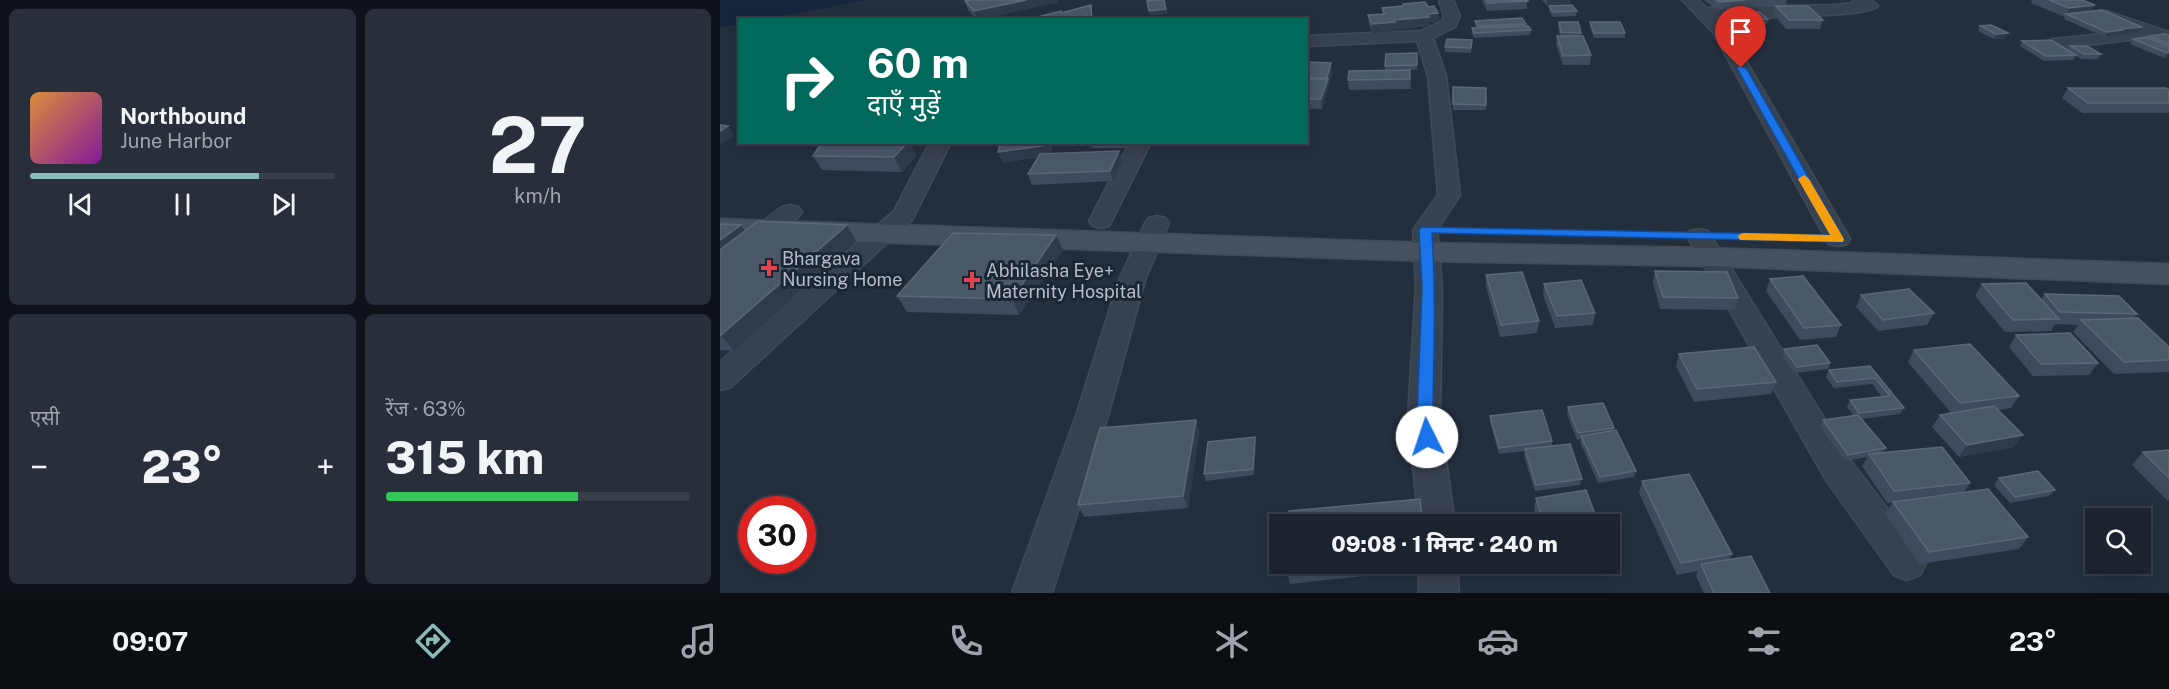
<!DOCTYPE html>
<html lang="hi">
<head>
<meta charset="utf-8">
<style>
  body { margin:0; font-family:"Public Sans","Noto Sans Devanagari",sans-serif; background:#282f3a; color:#f1f3f6; height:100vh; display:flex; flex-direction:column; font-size:22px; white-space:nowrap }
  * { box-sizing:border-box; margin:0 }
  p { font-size:20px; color:#a0a4aa }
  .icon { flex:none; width:33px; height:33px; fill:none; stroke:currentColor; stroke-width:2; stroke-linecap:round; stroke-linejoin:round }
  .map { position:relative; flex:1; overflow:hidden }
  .drawer { display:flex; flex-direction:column; gap:9px; padding:9px; background:#0f1319; width:720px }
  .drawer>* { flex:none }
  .banner { position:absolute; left:18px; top:18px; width:570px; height:126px; border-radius:0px; box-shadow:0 3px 15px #0003,0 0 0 2px #39404a; background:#00695c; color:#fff; overflow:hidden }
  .fabs { position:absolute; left:1365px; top:508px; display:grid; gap:12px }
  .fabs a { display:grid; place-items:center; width:66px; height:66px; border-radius:0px; background:#1b232e; box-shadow:0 3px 15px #0003,0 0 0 2px #39404a; font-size:30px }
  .speed { position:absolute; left:18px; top:496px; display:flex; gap:12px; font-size:30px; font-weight:700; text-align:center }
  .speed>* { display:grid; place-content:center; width:78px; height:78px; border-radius:50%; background:#1b232e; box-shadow:0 3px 15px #0003,0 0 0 2px #39404a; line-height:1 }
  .speed .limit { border:9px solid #d22; background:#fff; color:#111 }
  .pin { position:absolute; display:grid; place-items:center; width:51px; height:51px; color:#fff; margin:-62px -26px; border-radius:50% 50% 50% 0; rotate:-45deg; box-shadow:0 0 6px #0007 }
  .pin .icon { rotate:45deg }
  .me { position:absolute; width:66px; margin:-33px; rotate:356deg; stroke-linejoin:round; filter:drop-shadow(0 0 4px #0008) }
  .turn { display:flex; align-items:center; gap:21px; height:126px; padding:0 30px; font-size:27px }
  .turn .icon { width:78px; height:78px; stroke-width:2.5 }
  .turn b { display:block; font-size:42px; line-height:51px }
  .big { font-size:45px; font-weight:800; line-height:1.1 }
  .drawer .tile { flex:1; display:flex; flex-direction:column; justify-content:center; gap:9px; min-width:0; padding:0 21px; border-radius:9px; background:#282f3a }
  .drawer .dial { align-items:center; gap:0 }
  .dial b { font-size:78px; line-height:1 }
  .song { display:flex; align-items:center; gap:18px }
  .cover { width:72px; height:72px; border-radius:9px; background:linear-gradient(135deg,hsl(30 70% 55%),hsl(290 70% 35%)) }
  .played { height:6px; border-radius:3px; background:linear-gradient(90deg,#8bbbb9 75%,#39404a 75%) }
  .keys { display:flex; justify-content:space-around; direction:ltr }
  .heat { display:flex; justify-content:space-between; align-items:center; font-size:33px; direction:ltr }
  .charge { height:9px; border-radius:4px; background:linear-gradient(90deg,#34c759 63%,#39404a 0) }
  .drawer .tiles { flex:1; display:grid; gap:9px; grid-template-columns:repeat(2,1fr) }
  .trip { position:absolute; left:549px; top:514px; width:351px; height:60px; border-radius:0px; background:#1b232e; box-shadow:0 3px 15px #0003,0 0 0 2px #39404a; font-weight:800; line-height:60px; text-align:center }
  .menu { display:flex; height:96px; justify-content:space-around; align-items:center; background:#0b0e12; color:#a0a4aa }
  .menu .icon { width:42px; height:42px }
  .menu .selected { color:#8bbbb9 }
  .menu b { font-size:27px; color:#f1f3f6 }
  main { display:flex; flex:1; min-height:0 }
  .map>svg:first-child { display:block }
  .water { fill:#17263c }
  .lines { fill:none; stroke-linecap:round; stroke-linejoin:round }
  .minor-casing { stroke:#414a57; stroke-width:3 }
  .secondary-casing { stroke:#414a57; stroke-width:3 }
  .minor { fill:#38414e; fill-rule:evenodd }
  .secondary { fill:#465061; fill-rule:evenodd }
  .wall { fill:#3f4b5c }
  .shaded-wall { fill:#2f3b4b }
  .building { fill:#4b5868; stroke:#5c6777; stroke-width:1.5 }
  .route { fill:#1a73e8; stroke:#114b97; stroke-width:1.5 }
  .slow { fill:#f59e0b }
  .health-dot { fill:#e0444e; stroke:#1d2633; stroke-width:2 }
  .labels { text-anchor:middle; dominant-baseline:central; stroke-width:6; stroke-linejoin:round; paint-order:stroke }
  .poi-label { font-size:18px; fill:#b4bcc9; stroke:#1d2633; text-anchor:start }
</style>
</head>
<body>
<main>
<section class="drawer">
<div class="tiles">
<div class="tile">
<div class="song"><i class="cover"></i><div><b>Northbound</b><p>June Harbor</p></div></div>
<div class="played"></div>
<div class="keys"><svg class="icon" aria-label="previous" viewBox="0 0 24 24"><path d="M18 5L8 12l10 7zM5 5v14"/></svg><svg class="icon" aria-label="pause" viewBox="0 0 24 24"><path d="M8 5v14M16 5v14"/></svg><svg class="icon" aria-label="next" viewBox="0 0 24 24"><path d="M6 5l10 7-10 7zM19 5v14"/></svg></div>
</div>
<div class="tile dial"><b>27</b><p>km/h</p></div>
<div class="tile"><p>एसी</p>
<div class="heat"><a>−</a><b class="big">23°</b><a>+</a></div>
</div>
<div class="tile"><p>रेंज · 63%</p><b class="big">315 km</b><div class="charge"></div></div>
</div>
</section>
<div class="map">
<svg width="1449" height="593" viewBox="0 0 1449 593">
  <rect width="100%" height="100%" fill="#242f3e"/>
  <path class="water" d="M 0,0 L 147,0 L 45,19 L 20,20 L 19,24 L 0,28 Z"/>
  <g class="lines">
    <defs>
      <path id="minor" d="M 719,0 L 733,0 L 740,16 L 735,27 L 713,38 L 726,76 L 740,195 L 717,230 L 722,288 L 720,416 L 735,525 L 699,525 L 688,416 L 696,288 L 693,230 L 718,195 L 708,76 L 697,41 L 586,46 L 586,36 L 701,31 L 722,21 L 724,16 Z
        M 962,0 L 978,0 L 986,8 L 1116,5 L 1135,3 L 1133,0 L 1151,0 L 1158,6 C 1147,19 1020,17 996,17 L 1008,30 L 1130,239 L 1127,244 L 1118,246 L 1109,244 L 1106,239 L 993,32 Z
        M 1386,11 L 1449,32 L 1449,42 L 1434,37 L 1333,49 L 1325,44 L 1333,39 L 1414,31 L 1380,19 L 1378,16 L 1380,13 Z
        M 210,142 L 231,142 L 192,220 L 11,387 L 0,390 L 0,362 L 174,211 Z
        M 410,142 L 431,142 L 389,226 L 381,228 L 373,226 L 369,221 Z
        M 70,205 L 78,207 L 82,212 L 78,217 L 9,272 L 0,274 L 0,254 L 62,207 Z
        M 437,216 L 445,218 L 449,223 L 425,280 L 388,416 L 332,593 L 292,593 L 356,416 L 399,280 L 425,223 L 429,218 Z
        M 979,229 L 988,231 L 991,236 L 1130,460 L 1200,551 L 1206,563 L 1200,575 L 1187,580 L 1174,575 L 1106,480 L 967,236 L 970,231 Z
        M 699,564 L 737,564 L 739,593 L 699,593 Z"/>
      <path id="secondary" d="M 0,219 L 707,243 L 991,248 L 1449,264 L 1449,284 L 991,266 L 707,261 L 0,237 Z"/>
    </defs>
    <use href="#minor" class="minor-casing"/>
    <use href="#secondary" class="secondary-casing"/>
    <use href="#minor" class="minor"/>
    <use href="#secondary" class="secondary"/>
  </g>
  <path class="wall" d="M 252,0 L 337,0 L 338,2 L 257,20 L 248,10 L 245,1 Z
    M 762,0 L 807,0 L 807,9 L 767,11 Z
    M 822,0 L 850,0 L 850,3 L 827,5 Z
    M 984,0 L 1067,0 L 1066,6 L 1103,20 L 1100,29 L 1066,29 L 1053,14 L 1055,6 L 997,10 Z
    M 1312,0 L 1362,0 L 1372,11 L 1422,27 L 1419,32 L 1385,37 L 1344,19 L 1345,17 L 1311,3 Z
    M 683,4 L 708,7 L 718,13 L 719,22 L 709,22 L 710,26 L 676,29 L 676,31 L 653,33 L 649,24 L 648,15 L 662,14 L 662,8 L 683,6 Z
    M 829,6 L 857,11 L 856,16 L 833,17 L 829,11 Z
    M 1021,13 L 1048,19 L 1047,24 L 1028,25 L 1020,18 Z
    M 755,21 L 806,24 L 806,26 L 811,30 L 810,35 L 754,38 L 752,33 L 752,28 L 756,28 L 755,25 Z
    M 839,22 L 861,33 L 861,36 L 871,55 L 870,65 L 843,65 L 836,45 L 837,36 L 840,36 L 838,26 Z
    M 870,22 L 905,33 L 905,38 L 874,38 L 870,27 Z
    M 1260,26 L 1285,38 L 1274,39 L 1258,31 Z
    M 1449,35 L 1449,57 L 1444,58 L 1410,44 L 1413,39 L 1428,38 L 1429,36 Z
    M 752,40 L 751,53 L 725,52 L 725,47 Z
    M 1302,41 L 1348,50 L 1350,46 L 1381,54 L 1378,59 L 1362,59 L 1356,56 L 1353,60 L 1324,61 L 1300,46 Z
    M 697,53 L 697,70 L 690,70 L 691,89 L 629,90 L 628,80 L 665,70 L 665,66 Z
    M 586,62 L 612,72 L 602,109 L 586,109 Z
    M 733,87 L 766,105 L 766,110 L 733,110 Z
    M 1348,88 L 1449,103 L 1449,113 L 1362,113 L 1342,98 Z
    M 102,142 L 198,142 L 192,147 L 196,156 L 182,172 L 102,170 L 93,156 Z
    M 332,142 L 331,154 L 399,151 L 402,162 L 393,181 L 312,185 L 308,174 L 318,157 L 283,163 L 278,152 Z
    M 370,142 L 413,142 L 410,148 L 372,148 Z
    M 0,224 L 21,225 L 25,231 L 127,225 L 136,241 L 14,351 L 0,350 Z
    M 336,235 L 343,250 L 299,315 L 187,312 L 177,296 Z
    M 935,271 L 1018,298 L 1015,310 L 940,309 L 933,283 Z
    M 766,275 L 819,321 L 817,333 L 780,337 L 766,286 Z
    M 1050,279 L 1121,325 L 1116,337 L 1080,340 L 1046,291 Z
    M 824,284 L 875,313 L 873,325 L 835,328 L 823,295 Z
    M 1262,284 L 1321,300 L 1325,294 L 1417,314 L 1414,318 L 1449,347 L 1449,372 L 1394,374 L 1353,332 L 1358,325 L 1335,324 L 1331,331 L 1285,332 L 1255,296 Z
    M 1141,295 L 1214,313 L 1207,325 L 1158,331 L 1136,307 Z
    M 1296,335 L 1378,363 L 1369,375 L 1313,376 L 1289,347 Z
    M 1064,349 L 1110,363 L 1108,369 L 1074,373 L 1062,356 Z
    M 1194,350 L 1299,396 L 1291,408 L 1278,410 L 1294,447 L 1239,457 L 1212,427 L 1220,415 L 1231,413 L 1188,362 Z
    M 959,354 L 1056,382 L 1051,394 L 974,402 L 956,366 Z
    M 1150,366 L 1184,408 L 1180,414 L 1142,419 L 1166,448 L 1163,452 L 1250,483 L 1244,492 L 1308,537 L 1299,549 L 1200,564 L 1165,514 L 1173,502 L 1177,502 L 1167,503 L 1142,466 L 1147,457 L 1125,461 L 1100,427 L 1103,420 L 1133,415 L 1127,407 L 1130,400 L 1162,397 L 1152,384 L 1114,388 L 1106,377 L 1109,370 Z
    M 848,407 L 894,428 L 893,430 L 916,471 L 914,477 L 878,483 L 860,442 L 861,439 L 857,440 L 847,414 Z
    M 770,416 L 832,441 L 832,446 L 862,479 L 860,485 L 815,491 L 804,456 L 805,451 L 779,454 L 770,422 Z
    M 476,420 L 479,432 L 468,508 L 364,517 L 358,505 Z
    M 535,437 L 536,443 L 534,475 L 486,481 L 484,474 Z
    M 1449,450 L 1449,501 L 1448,501 L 1412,465 L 1423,452 Z
    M 1279,478 L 1335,490 L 1329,496 L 1290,503 L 1274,485 Z
    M 922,481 L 1012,554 L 1010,559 L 1050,593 L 984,593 L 976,576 L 978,571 L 957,575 L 919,493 Z
    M 816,498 L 879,525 L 819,525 L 814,510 Z
    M 567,564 L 707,564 L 707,569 L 570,584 L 567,572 Z"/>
  <path class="shaded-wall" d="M 306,0 L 337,0 L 338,2 L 258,20 L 257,20 L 254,11 Z
    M 827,0 L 850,0 L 850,3 L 827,5 Z
    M 1375,5 L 1370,14 L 1346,14 L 1345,17 L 1349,8 Z
    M 446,9 L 448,14 L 430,16 L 429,11 Z
    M 718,13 L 719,22 L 709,22 L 710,26 L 676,29 L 676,31 L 653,33 L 652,24 L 708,14 Z
    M 1422,27 L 1419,32 L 1385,37 L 1387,32 L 1400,29 Z
    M 1288,33 L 1285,38 L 1274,39 L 1276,34 Z
    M 1449,52 L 1449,57 L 1444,58 L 1447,53 Z
    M 611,63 L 612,72 L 602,109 L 601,99 Z
    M 8,126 L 14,136 L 0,145 L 0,131 Z
    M 172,142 L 198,142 L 192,147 L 196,156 L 182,172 L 174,157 Z
    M 328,142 L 332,142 L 331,155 L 283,163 L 278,152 Z
    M 408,142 L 413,142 L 410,148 Z
    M 399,151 L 402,162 L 393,181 L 390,171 Z
    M 21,225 L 32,240 L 0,265 L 0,240 Z
    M 127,225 L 136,241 L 14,351 L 1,335 Z
    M 336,235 L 343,250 L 299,315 L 292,299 Z
    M 476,420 L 479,432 L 468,508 L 463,496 Z
    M 1303,435 L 1294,447 L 1239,457 L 1247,445 Z
    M 535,437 L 536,443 L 534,475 L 533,469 Z"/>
  <path class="building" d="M 252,0 L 306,0 L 254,11 L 245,1 Z
    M 435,0 L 444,0 L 446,9 L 429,11 L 427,1 Z
    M 766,0 L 807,0 L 808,1 L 767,3 Z
    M 996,0 L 1025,0 L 999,2 Z
    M 1329,0 L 1362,0 L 1375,5 L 1349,8 Z
    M 705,2 L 708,7 L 714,6 L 718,13 L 708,14 L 709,17 L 674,20 L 675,22 L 652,24 L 648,15 L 665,14 L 662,8 L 683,6 L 683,4 Z
    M 371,5 L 372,20 L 348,20 L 368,16 L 343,20 L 306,20 L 341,11 L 341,13 Z
    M 852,5 L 857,11 L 833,12 L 829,6 Z
    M 1056,6 L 1088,6 L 1103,20 L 1069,20 Z
    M 1382,10 L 1422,27 L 1400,29 L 1402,30 L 1387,32 L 1346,14 Z
    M 1039,12 L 1048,19 L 1029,20 L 1021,13 Z
    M 440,17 L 441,20 L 426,20 Z
    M 802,18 L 806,24 L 758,26 L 755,21 Z
    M 839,22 L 858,22 L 861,33 L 841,32 Z
    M 870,22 L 900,22 L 905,33 L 874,33 Z
    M 1271,25 L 1288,33 L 1276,34 L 1260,26 Z
    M 808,26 L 811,30 L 754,33 L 752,28 Z
    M 1444,34 L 1449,35 L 1449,44 L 1429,36 Z
    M 837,36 L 863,36 L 871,55 L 843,56 Z
    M 1426,37 L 1449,46 L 1449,52 L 1447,53 L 1413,39 Z
    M 727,39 L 752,40 L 751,48 L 725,47 Z
    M 1331,40 L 1356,55 L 1326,56 L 1302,41 Z
    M 1350,46 L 1367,46 L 1381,54 L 1364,54 Z
    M 697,53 L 697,65 L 665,66 L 666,54 Z
    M 586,62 L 611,63 L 607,78 L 586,78 Z
    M 690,70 L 690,79 L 628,80 L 629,71 Z
    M 586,79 L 608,79 L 601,99 L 586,99 Z
    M 733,87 L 766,88 L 766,105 L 733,104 Z
    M 1348,88 L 1446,88 L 1449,90 L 1449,103 L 1368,103 Z
    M 0,125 L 8,126 L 0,131 Z
    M 102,142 L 188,142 L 174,157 L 93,156 Z
    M 280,142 L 328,142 L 328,145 L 278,152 Z
    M 399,151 L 390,171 L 308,174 L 320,154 Z
    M 38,221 L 127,225 L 1,335 L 0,335 L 0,250 Z
    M 0,224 L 21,225 L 0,240 Z
    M 233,233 L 336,235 L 292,299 L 177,296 Z
    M 935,271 L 1007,272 L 1018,298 L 943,297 Z
    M 802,272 L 819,321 L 781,325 L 766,275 Z
    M 1083,276 L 1121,325 L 1084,328 L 1050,279 Z
    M 861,280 L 875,313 L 837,316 L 824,284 Z
    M 1306,283 L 1339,319 L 1293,320 L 1262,284 Z
    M 1189,289 L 1214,313 L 1163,320 L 1141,295 Z
    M 1325,294 L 1399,296 L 1417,314 L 1340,312 Z
    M 1418,318 L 1449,347 L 1449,360 L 1404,362 L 1361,320 Z
    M 1350,333 L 1378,363 L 1321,364 L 1296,335 Z
    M 1250,344 L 1299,396 L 1240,403 L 1194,350 Z
    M 1097,345 L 1110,363 L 1077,367 L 1064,349 Z
    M 1034,347 L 1056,382 L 977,389 L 959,354 Z
    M 1150,366 L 1184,408 L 1139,413 L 1130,400 L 1170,396 L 1155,378 L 1117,382 L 1109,370 Z
    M 883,403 L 894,428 L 858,433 L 848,407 Z
    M 1274,406 L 1303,435 L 1247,445 L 1220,415 Z
    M 822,410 L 832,441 L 779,448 L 770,416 Z
    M 1138,415 L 1166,448 L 1128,455 L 1103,420 Z
    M 476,420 L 463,496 L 358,505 L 380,428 Z
    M 896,430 L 916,471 L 880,477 L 861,436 Z
    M 535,437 L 533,469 L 484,474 L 488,442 Z
    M 850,444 L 862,479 L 816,485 L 805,449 Z
    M 1222,447 L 1250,483 L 1174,491 L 1149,454 Z
    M 1449,450 L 1449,478 L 1423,452 Z
    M 1318,471 L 1335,490 L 1295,497 L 1279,478 Z
    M 969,474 L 1012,554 L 961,563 L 922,481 Z
    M 1268,489 L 1308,537 L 1209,552 L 1173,502 Z
    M 866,490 L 879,525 L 824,525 L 816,498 Z
    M 700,499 L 703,525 L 669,525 L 669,523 L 655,525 L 569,525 L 569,511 Z
    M 1031,556 L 1050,593 L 994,593 L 981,564 Z
    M 567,564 L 647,564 L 567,572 Z"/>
  <path class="route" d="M 1018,66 L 1026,68 L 1124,239 L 1123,242 L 712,233 C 716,292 714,351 713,410 C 712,420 718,433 713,442 L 707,443 L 701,442 L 697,416 L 702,288 L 699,230 L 701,227 L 1110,235 L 1017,68 Z"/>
  <path class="slow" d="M 1084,175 L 1089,179 L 1124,239 L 1123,242 L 1020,240 L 1018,237 L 1020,234 L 1024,233 L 1110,235 L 1078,179 Z"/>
  <g class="health-dot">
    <path d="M46 259h6v6h6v6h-6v6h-6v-6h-6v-6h6z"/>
    <path d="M249 271h6v6h6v6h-6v6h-6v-6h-6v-6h6z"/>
  </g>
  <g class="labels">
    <g class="poi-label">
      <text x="62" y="258">Bhargava<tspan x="62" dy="21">Nursing Home</tspan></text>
      <text x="266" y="270">Abhilasha Eye+<tspan x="266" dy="21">Maternity Hospital</tspan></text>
    </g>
  </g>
</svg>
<div class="fabs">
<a><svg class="icon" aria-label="search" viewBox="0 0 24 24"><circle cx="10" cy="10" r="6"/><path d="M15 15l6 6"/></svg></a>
</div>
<div class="speed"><div class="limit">30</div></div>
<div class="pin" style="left:1021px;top:68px;background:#d93025"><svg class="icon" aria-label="arrive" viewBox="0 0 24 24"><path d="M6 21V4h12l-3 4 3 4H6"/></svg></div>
<svg class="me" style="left:707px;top:437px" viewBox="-20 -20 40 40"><circle r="19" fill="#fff"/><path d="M0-13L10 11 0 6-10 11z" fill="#1a73e8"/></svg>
<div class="trip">09:08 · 1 मिनट · 240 m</div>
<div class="banner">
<div class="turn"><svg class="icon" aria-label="right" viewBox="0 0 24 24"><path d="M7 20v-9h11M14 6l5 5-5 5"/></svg><div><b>60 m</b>दाएँ मुड़ें</div></div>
</div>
</div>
</main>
<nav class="menu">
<b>09:07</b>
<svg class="icon selected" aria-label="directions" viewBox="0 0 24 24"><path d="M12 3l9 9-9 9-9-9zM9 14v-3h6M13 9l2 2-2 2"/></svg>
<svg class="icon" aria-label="music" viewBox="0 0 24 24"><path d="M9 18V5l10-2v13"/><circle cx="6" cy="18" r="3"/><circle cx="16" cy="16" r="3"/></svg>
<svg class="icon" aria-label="phone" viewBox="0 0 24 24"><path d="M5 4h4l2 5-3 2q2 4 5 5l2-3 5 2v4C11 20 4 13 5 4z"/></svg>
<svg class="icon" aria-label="climate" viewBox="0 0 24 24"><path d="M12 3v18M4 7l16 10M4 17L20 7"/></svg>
<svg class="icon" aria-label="car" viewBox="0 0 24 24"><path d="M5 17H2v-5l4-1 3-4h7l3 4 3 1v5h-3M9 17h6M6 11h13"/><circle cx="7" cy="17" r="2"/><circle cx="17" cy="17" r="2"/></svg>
<svg class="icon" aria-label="filters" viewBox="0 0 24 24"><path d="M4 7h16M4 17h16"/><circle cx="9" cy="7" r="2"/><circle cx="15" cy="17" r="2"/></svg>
<b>23°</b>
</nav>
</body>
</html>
